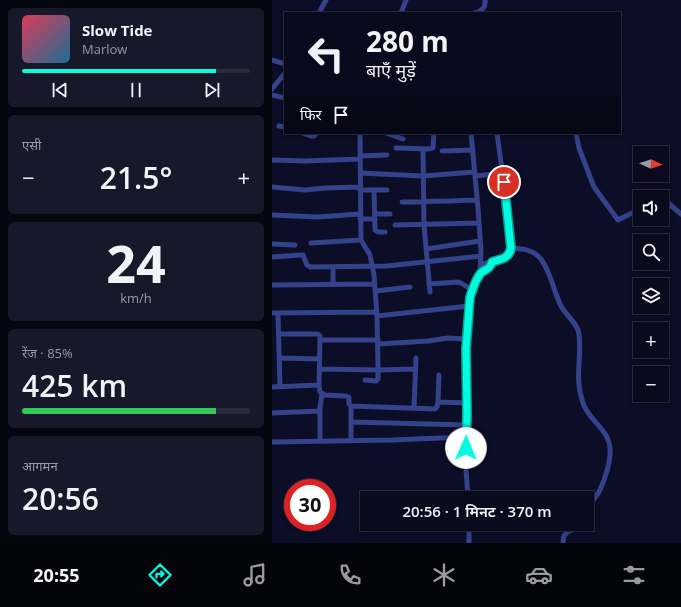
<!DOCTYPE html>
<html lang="hi">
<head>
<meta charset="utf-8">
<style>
  body { margin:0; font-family:"Open Sans","Noto Sans Devanagari",sans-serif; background:#171829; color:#f1f3f6; height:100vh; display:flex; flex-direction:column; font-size:15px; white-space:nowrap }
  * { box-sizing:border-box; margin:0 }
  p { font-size:13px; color:#999aa3 }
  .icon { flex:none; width:22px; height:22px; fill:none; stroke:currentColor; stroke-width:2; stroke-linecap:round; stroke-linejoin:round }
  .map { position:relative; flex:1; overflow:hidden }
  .side { display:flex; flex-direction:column; gap:8px; padding:8px; background:#05060f; width:272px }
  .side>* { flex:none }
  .guide { position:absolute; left:12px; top:12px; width:337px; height:122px; border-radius:0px; box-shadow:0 2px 6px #0003,0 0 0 1px #292b3b; background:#090a1c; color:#f1f3f6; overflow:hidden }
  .needle { width:26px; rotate:93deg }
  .controls { position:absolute; left:361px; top:146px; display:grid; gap:8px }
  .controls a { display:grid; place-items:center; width:36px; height:36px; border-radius:0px; background:#090a1c; box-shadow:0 2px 6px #0003,0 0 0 1px #292b3b; font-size:20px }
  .speed { position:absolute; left:12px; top:479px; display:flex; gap:8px; font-size:20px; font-weight:700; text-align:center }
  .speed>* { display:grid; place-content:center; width:52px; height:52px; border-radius:50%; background:#090a1c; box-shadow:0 2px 6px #0003,0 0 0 1px #292b3b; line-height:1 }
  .speed .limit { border:6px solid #d22; background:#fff; color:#111 }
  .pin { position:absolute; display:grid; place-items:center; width:34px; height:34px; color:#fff; margin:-17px; border:2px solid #fff; border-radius:50%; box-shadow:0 1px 4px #0007 }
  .me { position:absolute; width:44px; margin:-22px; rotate:1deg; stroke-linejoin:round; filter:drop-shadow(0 0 3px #0008) }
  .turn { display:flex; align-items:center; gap:14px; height:84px; padding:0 16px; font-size:18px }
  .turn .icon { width:52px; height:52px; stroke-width:2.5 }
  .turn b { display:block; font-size:28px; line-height:34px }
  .then { display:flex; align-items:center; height:38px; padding:0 16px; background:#0003; gap:8px; font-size:15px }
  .big { font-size:30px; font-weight:600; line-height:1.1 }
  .side .tile { flex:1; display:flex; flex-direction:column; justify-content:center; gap:6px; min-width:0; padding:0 14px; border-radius:6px; background:#171829 }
  .side .dial { align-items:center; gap:0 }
  .dial b { font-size:52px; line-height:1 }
  .song { display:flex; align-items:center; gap:12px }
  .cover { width:48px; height:48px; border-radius:6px; background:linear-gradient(135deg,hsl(350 70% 55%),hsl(200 70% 35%)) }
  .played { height:4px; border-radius:2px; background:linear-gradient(90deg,#00fde0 85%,#292b3b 85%) }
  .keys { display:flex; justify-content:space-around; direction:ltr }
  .heat { display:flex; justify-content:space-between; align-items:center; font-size:22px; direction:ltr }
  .charge { height:6px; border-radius:3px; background:linear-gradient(90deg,#34c759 85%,#292b3b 0) }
  .trip { position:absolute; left:88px; top:491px; width:234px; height:40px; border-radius:0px; background:#090a1c; box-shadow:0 2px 6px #0003,0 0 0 1px #292b3b; font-weight:600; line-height:40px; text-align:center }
  .tabs { display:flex; height:64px; justify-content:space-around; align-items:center; background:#04040b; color:#999aa3 }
  .tabs .icon { width:28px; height:28px }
  .tabs .selected { color:#00fde0 }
  .tabs b { font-size:18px; color:#f1f3f6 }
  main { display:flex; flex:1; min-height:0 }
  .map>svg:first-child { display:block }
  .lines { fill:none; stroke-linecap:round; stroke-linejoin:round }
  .street { stroke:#33428a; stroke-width:5 }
  .route-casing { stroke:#00a492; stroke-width:10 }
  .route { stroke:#00fde0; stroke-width:7 }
</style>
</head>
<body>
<main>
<section class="side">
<div class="tile">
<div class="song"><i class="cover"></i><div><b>Slow Tide</b><p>Marlow</p></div></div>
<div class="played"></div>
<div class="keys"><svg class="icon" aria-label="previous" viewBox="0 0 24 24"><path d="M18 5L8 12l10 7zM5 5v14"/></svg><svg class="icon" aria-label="pause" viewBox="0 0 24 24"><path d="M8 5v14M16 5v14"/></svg><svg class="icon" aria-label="next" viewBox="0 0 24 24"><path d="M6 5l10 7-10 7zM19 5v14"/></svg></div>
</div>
<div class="tile"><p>एसी</p>
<div class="heat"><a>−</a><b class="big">21.5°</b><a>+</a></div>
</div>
<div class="tile dial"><b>24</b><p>km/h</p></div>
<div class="tile"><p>रेंज · 85%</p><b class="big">425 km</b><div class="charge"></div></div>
<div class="tile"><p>आगमन</p><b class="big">20:56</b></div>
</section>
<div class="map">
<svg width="409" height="543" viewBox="0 0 409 543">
  <rect width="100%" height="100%" fill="#0c0d26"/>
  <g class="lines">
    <path class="street" d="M 47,13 L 54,0
      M 129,13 L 134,0
      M 203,13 C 210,11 214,7 213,0
      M 0,60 L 13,64
      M 0,89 L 13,73
      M 0,95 L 13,98
      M 7,126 L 13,127
      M 30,133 L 39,136 L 42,136 L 44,133
      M 88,133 L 89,240 L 98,255 L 102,275 L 105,316 L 106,365 L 106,379 L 104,381 L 93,380
      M 114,133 L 131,139
      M 304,133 L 307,148 L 322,187 L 346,220 L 368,209
      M 124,148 L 158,149 L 161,148 L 162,133
      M 151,149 L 152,225 L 158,292
      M 170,151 L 201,150
      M 88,156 L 115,155
      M 0,160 L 33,161 L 88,159
      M 88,173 L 151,176 L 202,172
      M 203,176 L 231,173
      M 0,187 L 33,190 L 53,188 L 88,187
      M 88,190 L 115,190
      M 102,190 L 103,230 L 106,232 L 113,232
      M 390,201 L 394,201 L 409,214
      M 130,202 L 177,201 L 205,200
      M 103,214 L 118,214
      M 0,215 L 46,217 L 88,214
      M 88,219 L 103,219
      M 123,225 L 207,223
      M 39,243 L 89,240
      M 0,244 L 23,245
      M 239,248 C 249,249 260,249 267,257 C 276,265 282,291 288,304 C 292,314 306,323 307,334 C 310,358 302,378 311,403 C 316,420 338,430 338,449 C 339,461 333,479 328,490 C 324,497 319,503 315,510
      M 154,249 L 208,241
      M 0,257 L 29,255 L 31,255 L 35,265 L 38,267 L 115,266 L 209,256
      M 209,264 C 216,263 233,260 237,254 C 238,253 239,250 239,248 L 233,192 L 225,133
      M 208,273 L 216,269 L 220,262
      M 61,284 L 61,267
      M 157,284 L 186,282 L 189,283 L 200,290
      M 0,285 L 103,284
      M 104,291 L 138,287
      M 0,313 L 105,312
      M 6,313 L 8,387
      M 105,316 L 197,306
      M 7,334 L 46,334 L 48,336 L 47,385 L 48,392 L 53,395 L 74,396 L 77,397 L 77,404 L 79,406 L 163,409 L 165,407 L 166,402 L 167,375
      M 49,340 L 106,340
      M 106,344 L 156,341 L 176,338 L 194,339
      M 7,358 L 48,359
      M 47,369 L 106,370 L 143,369
      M 0,387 L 47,385
      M 166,402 L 195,403
      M 79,406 L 79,441
      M 142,408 L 144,358
      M 0,413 L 48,411
      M 79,422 L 195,425
      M 48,441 L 48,407 L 50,394
      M 0,442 L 120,440 L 194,437
      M 196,498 L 194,469 L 195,403 L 193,357 L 198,297 L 200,290 L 208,273 L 209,251 L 206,208 L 199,133
      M 197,524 L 197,543
      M 291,543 C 291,527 302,534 309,524"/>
  </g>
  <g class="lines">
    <defs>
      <path id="route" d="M 194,448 L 195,414 L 194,348 L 198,297 C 200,291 204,278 209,273 C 214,268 217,271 220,262 C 229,259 237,259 239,248 L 232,182"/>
    </defs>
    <use href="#route" class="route-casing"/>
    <use href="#route" class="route"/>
  </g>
</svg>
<div class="controls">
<a><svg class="needle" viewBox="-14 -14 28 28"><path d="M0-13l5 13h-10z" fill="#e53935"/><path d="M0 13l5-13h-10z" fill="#999aa3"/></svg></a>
<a><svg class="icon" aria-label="sound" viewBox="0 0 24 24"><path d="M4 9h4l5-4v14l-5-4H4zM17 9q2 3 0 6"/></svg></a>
<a><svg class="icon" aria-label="search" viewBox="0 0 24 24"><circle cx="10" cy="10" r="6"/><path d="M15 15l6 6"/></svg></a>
<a><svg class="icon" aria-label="layers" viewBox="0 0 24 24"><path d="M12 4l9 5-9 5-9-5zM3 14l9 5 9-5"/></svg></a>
<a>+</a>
<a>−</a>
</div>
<div class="speed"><div class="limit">30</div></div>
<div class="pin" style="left:232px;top:182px;background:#d93025"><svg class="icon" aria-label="arrive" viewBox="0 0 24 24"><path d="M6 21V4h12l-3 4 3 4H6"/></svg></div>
<svg class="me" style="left:194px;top:448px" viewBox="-20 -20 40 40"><circle r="19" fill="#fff"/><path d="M0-13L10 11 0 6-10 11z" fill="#00fde0"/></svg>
<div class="trip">20:56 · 1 मिनट · 370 m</div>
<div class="guide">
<div class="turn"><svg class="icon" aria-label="left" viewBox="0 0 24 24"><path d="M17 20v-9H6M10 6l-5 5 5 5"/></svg><div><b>280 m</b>बाएँ मुड़ें</div></div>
<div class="then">फिर<svg class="icon" aria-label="arrive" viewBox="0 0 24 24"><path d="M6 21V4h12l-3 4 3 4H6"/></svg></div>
</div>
</div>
</main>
<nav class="tabs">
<b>20:55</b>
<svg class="icon selected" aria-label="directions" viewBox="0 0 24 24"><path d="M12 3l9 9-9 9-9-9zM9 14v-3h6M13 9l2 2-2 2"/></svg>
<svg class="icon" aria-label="music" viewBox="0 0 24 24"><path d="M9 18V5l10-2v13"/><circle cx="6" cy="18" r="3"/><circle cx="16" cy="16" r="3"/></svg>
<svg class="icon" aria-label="phone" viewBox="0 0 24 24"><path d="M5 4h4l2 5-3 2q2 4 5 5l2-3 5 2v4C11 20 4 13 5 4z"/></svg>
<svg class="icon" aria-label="climate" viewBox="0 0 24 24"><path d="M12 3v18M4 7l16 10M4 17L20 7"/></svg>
<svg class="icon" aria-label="car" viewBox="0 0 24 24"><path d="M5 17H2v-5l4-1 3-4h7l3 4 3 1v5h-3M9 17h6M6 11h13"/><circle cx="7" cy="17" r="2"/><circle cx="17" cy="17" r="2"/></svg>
<svg class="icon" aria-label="filters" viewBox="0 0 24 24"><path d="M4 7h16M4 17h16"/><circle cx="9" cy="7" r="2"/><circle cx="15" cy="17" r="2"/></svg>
</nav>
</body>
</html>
